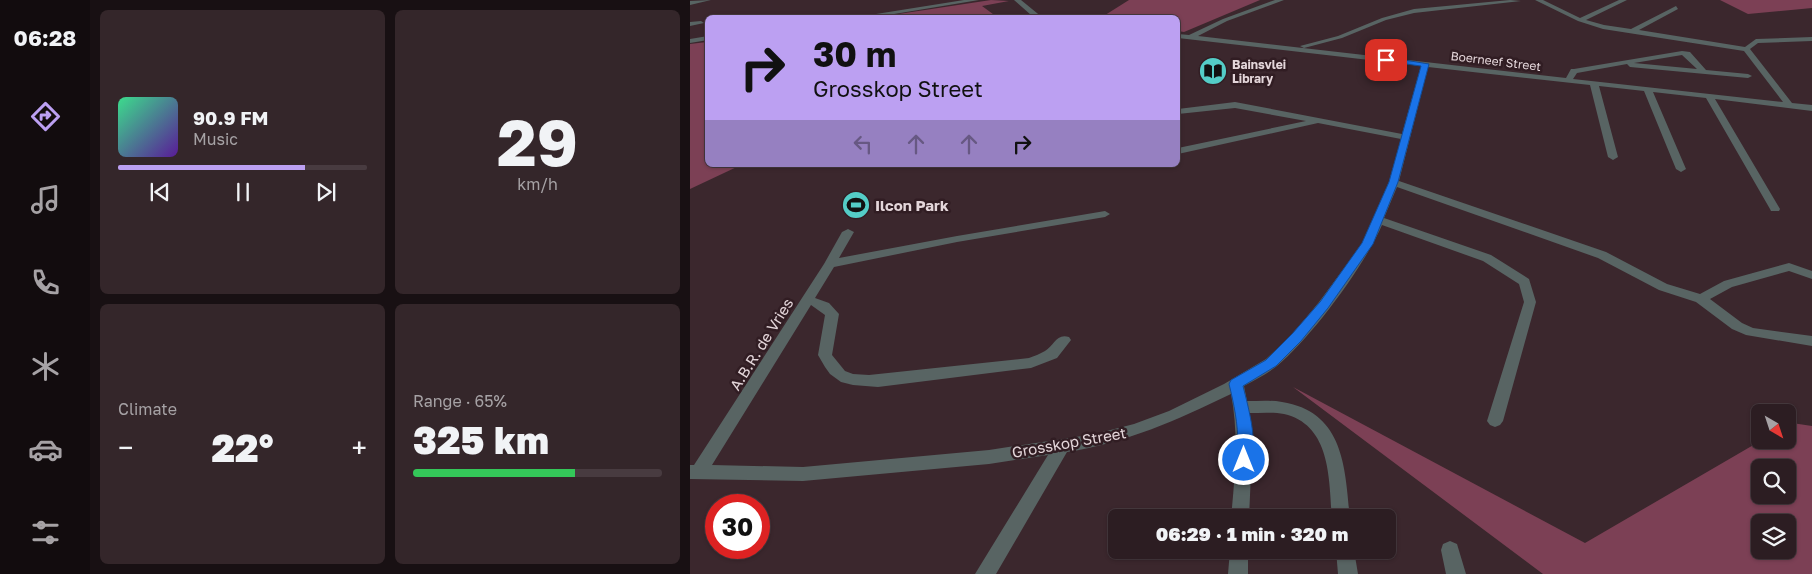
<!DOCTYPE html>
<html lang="en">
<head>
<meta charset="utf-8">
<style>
  body { margin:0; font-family:"Golos Text",sans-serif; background:#34262a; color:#f1f3f6; height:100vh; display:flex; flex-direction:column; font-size:19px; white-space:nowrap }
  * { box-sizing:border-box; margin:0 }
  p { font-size:16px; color:#a6a2a5 }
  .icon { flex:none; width:28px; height:28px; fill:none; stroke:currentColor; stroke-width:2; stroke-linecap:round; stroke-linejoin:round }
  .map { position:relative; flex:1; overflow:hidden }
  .panel { display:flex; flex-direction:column; gap:10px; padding:10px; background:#181013; width:600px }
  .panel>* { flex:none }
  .top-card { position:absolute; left:15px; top:15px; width:475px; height:152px; border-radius:8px; box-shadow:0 1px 4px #0004,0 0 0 1px #483b40; background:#bca0f2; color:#111; overflow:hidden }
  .needle { width:32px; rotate:141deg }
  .controls { position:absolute; left:1061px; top:404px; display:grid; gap:10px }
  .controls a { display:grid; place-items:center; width:45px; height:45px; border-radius:8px; background:#2c1d22; box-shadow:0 1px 4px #0004,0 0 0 1px #483b40; font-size:25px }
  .speed { position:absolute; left:15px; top:494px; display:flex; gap:10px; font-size:25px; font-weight:700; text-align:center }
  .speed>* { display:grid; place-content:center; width:65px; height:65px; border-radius:50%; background:#2c1d22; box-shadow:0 1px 4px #0004,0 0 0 1px #483b40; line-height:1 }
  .speed .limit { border:8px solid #d22; background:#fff; color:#111 }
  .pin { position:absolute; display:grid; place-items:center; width:42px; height:42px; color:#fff; margin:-21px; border-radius:10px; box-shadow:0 2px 8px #0006 }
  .me { position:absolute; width:55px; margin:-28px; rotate:0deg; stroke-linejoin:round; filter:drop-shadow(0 0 4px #0008) }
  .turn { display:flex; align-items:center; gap:18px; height:105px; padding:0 25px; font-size:22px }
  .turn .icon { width:65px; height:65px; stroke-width:2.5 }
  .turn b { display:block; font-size:35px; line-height:42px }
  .lanes { display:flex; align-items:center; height:48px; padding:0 25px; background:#0003; justify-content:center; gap:25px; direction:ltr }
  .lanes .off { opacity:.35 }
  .big { font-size:38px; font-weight:800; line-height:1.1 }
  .panel .tile { flex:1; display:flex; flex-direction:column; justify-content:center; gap:8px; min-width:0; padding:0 18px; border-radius:8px; background:#34262a }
  .panel .dial { align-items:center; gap:0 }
  .dial b { font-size:65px; line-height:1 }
  .song { display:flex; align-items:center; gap:15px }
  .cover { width:60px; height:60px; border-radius:8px; background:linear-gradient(135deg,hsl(150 70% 55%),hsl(270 70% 35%)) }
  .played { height:5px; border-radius:2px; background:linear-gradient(90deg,#bca0f2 75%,#483b40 75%) }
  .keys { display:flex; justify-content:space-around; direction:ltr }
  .heat { display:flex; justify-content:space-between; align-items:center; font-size:28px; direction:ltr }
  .charge { height:8px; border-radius:4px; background:linear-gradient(90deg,#34c759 65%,#483b40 0) }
  .panel .tiles { flex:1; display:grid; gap:10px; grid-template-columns:repeat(2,1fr) }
  .trip { position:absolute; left:418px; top:509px; width:288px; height:50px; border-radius:8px; background:#2c1d22; box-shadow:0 1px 4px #0004,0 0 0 1px #483b40; font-weight:800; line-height:50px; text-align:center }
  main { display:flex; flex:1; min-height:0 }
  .tabs { display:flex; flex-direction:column; width:90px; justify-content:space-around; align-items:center; background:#120c0e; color:#a6a2a5 }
  .tabs .icon { width:35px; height:35px }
  .tabs .on { color:#bca0f2 }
  .tabs b { font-size:22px; color:#f1f3f6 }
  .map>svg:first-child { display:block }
  .green { fill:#7c4055; fill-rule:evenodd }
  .water { fill:#a3516e }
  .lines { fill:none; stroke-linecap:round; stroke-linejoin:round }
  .minor { fill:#586463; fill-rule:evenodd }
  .route { fill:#1a73e8; stroke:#114b97 }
  .labels { text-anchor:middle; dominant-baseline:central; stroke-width:5; stroke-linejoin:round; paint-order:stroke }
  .far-street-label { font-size:12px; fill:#e4d6da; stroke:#311d23 }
  .far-poi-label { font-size:12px; font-weight:bold; fill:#e4d6da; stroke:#311d23; text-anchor:start }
  .poi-label { font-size:15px; font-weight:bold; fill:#e4d6da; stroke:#311d23; text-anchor:start }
  .street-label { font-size:15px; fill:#e4d6da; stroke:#311d23 }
</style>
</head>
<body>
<main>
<nav class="tabs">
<b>06:28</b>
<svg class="icon on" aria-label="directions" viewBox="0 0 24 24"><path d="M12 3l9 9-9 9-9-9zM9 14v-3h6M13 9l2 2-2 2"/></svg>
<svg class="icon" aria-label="music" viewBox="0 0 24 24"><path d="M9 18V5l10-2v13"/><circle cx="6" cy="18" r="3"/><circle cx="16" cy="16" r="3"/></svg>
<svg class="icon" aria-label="phone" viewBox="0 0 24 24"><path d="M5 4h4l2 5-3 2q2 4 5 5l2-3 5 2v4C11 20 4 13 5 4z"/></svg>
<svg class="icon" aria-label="climate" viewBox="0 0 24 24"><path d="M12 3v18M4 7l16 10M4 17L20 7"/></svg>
<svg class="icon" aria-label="car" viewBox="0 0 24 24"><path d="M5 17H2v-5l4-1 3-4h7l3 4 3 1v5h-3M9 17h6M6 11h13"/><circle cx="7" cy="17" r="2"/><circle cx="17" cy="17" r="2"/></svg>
<svg class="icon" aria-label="filters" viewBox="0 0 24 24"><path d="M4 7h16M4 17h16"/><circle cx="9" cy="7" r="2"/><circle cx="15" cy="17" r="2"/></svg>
</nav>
<section class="panel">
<div class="tiles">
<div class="tile">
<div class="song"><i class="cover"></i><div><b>90.9 FM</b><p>Music</p></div></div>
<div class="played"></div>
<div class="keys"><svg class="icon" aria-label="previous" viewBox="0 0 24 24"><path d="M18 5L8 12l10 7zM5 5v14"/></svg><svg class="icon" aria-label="pause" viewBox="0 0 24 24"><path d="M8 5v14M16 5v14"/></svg><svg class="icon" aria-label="next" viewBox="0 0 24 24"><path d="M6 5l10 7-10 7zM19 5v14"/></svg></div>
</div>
<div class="tile dial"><b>29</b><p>km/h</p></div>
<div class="tile"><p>Climate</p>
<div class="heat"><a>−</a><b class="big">22°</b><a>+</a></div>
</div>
<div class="tile"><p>Range · 65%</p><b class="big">325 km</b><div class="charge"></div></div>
</div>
</section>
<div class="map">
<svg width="1122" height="574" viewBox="0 0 1122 574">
  <rect width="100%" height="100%" fill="#3b272d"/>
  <path class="green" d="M 301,0 L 319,1 L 292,6 L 307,17 L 182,18 Z
    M 439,0 L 570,0 L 494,32 L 488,31 L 488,18 L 412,17 Z
    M 1030,0 L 1122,0 L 1122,8 L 1058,14 Z
    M 17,42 L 18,165 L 51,165 L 0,189 L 0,44 Z
    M 603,387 L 895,543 L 1072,440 L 1098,440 L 1098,425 L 1102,423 L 1122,426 L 1122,574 L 853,574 ZM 1070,468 L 1098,468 L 1098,495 L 1070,495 ZM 1098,522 L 1098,550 L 1070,550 L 1070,522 Z"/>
  <path class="water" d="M 176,196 L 179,200 L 172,210 L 157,212 L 157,201 Z"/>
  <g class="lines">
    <path class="minor" d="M 21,0 L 0,5 L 0,1 Z
      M 274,0 L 289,0 L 180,18 L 161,18 Z
      M 324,0 L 331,0 L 353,18 L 341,15 Z
      M 585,0 L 594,0 L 537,21 L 508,36 L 876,78 L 881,69 L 884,69 L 992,51 L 1000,52 L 1016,70 L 1058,74 L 1062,76 L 1058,78 L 940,67 L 937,64 L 887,73 L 883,79 L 1093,102 L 1054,51 L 913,29 L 888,21 L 845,0 L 853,0 L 890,18 L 929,0 L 937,0 L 896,20 L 914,25 L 941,29 L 986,6 L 988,9 L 949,30 L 1055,47 L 1066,39 L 1122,37 L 1122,41 L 1068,43 L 1060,49 L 1102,103 L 1122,105 L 1122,111 L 1025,99 L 1090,209 L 1089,211 L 1081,211 L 1080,209 L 1016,98 L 963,92 L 996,169 L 991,172 L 986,169 L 954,91 L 909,86 L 928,157 L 923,160 L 918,157 L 900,85 L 738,67 L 709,181 L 916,252 L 977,284 L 1010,294 L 1034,281 L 1099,263 L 1122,271 L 1122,279 L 1099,271 L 1042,287 L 1020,299 L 1052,323 L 1063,328 L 1122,336 L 1122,346 L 1056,335 L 1042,329 L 1006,302 L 969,290 L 908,258 L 707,187 L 694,218 L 801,255 L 839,279 L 846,302 L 813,421 L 810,425 L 805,427 L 800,425 L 797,421 L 834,302 L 829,284 L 793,261 L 692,225 C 675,265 621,338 587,366 C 577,374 565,380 554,386 L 557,401 C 569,401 581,400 592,402 C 654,412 655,467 660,518 L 642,518 C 639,479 641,425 594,414 C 583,412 570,413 559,413 L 562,451 L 559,518 L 541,518 C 545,476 549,435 541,394 C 487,420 436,443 377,452 L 306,574 L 285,574 L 358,455 L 299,464 L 113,481 L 0,479 L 0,465 L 4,465 L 134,264 L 152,232 L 158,229 L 164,232 L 149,258 L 267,236 L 415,211 L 420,214 L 415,217 L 267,242 L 144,267 L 125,298 L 139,303 L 149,314 L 142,355 L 155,371 L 163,374 L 179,375 L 339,358 C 344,356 350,354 355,351 C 364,346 366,333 379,337 L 381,340 L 367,358 L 341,368 L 188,387 L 163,385 L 151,382 L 140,374 L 135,367 L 128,355 L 135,315 L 121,305 L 22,465 L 113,467 L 299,450 L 405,434 L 444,424 L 479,411 L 534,384 L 576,359 L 602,335 L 629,302 L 672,244 L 699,182 L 711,139 L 628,123 L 488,154 L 488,148 L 616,121 L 545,108 L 488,114 L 488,109 L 545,102 L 712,134 L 731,66 L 488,38 L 488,34 L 499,35 L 533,19 ZM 992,55 L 1007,69 L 944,63 Z
      M 820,0 L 831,1 L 724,13 L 696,20 L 652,38 L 614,48 L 610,46 L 648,36 L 692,18 L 724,9 Z
      M 0,22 L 11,21 L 14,23 L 0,26 Z
      M 18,36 L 18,40 L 0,43 L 0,39 Z
      M 760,541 L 767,544 L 776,574 L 756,574 L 751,550 L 753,544 Z
      M 540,550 L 558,550 L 558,574 L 538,574 Z
      M 646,550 L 664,550 L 668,574 L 648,574 Z"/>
  </g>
  <path class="route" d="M 696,57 L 739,64 L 708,182 L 683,244 L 638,308 L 611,341 L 586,366 L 553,386 C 558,406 569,445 560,464 L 554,466 L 549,464 C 546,458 548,452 548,445 C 548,424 544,404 539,384 L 541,380 L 576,360 L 602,334 L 630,302 L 672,243 L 699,182 L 731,66 L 693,61 Z"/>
  <defs>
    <symbol id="library-disc" viewBox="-11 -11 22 22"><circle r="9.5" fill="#54cdc7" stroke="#311d23"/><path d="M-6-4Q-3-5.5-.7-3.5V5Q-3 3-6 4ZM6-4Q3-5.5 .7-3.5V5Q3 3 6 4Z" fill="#111"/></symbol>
    <symbol id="stadium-disc" viewBox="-11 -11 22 22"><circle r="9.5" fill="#54cdc7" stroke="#311d23"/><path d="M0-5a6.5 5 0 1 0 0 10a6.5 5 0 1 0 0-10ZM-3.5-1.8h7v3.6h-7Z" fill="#111"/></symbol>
  </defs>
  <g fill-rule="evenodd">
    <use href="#library-disc" x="507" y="55" width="32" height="32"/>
    <use href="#stadium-disc" x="150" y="189" width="32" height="32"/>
  </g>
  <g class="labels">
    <g class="far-street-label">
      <text transform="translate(806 61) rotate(7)">Boerneef Street</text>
    </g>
    <g class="far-poi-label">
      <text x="542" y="64">Bainsvlei<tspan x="542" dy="14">Library</tspan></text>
    </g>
    <g class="poi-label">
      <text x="185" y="205">Ilcon Park</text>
    </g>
    <g class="street-label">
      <text transform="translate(71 344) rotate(-58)">A.B.R. de Vries</text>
      <text transform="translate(379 442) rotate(-10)">Grosskop Street</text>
    </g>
  </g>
</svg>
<div class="controls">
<a><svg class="needle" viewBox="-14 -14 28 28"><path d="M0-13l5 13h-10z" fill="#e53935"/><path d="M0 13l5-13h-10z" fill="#a6a2a5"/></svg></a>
<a><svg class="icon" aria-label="search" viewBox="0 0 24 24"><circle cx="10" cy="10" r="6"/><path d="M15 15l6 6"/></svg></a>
<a><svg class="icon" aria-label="layers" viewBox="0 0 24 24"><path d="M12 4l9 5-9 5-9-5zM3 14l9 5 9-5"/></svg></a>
</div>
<div class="speed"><div class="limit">30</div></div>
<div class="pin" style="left:696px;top:60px;background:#d93025"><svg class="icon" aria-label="arrive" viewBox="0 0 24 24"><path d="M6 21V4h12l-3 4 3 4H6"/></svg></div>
<svg class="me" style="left:554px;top:460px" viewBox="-20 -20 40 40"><circle r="17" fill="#1a73e8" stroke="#fff" stroke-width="3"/><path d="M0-11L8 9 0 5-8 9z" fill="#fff"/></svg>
<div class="trip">06:29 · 1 min · 320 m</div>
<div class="top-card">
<div class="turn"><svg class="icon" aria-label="right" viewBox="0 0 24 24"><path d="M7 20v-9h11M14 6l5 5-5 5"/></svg><div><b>30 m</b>Grosskop Street</div></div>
<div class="lanes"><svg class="icon off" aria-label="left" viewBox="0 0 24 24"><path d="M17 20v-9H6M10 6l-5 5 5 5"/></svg><svg class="icon off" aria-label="ahead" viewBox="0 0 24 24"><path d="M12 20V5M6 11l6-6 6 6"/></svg><svg class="icon off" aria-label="ahead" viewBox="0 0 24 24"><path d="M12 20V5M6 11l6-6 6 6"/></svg><svg class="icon" aria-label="right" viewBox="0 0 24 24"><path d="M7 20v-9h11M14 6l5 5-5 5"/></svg></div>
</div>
</div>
</main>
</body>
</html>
